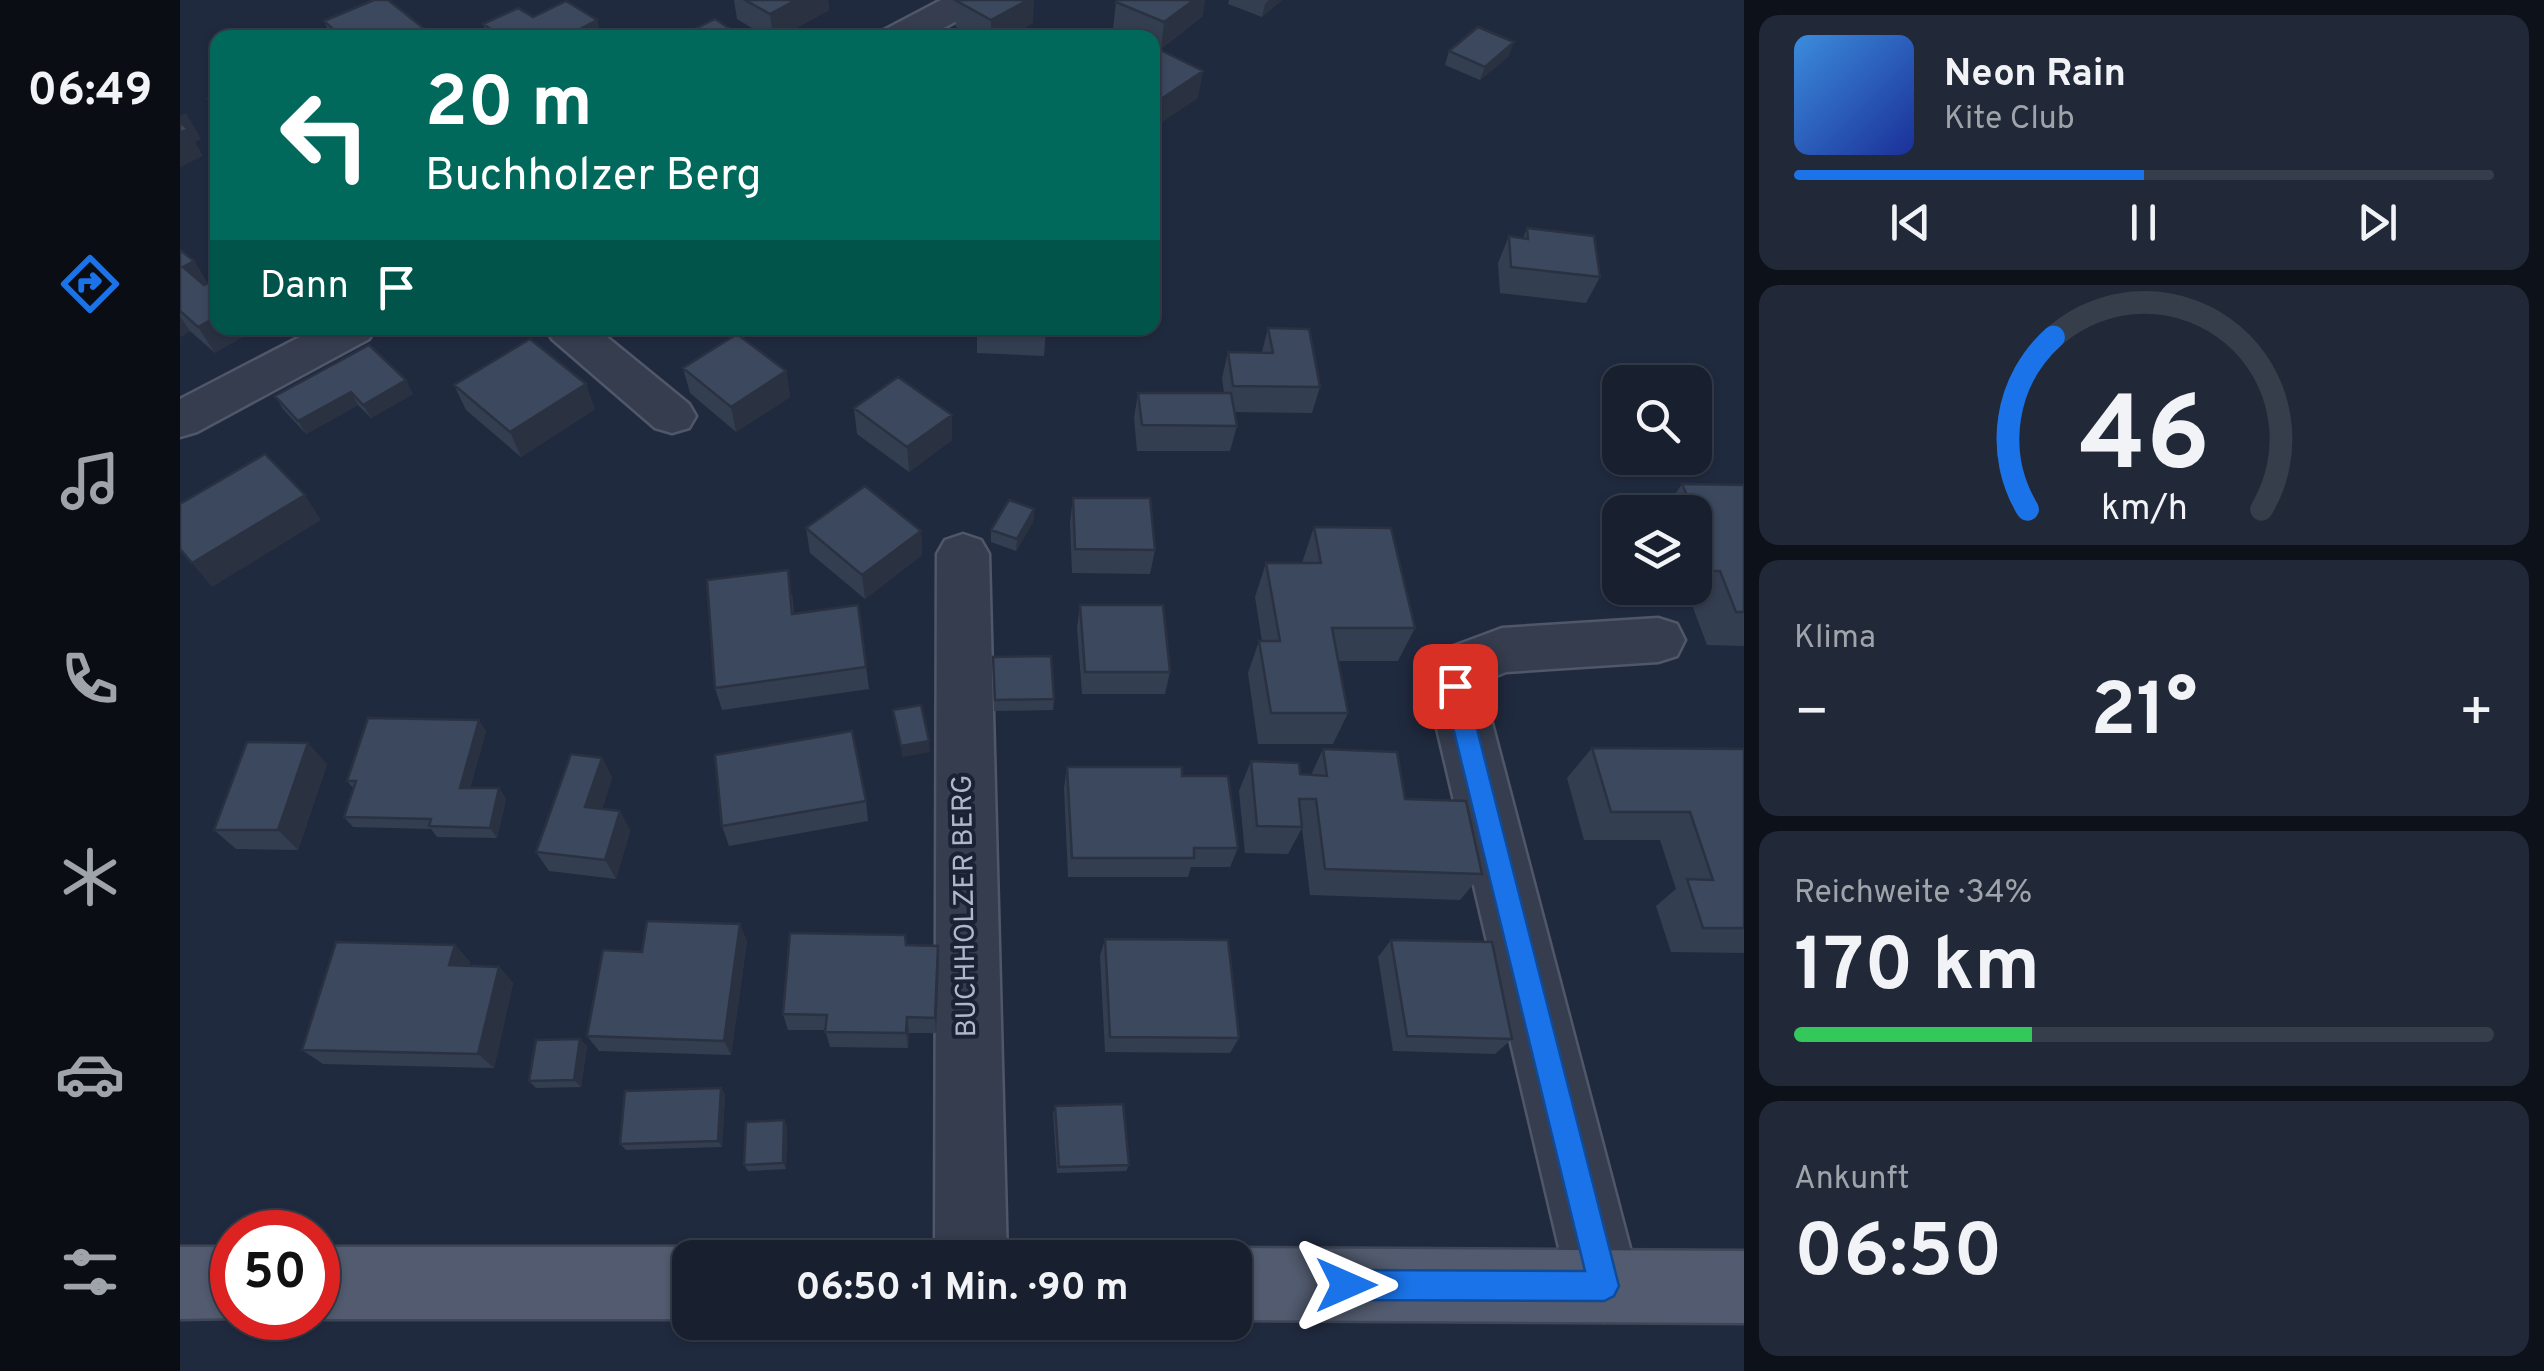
<!DOCTYPE html>
<html lang="de">
<head>
<meta charset="utf-8">
<style>
  body { margin:0; font-family:Overpass,sans-serif; background:#212837; color:#f1f3f6; height:100vh; display:flex; flex-direction:column; font-size:38px; white-space:nowrap }
  * { box-sizing:border-box; margin:0 }
  p { font-size:32px; color:#9fa3aa }
  .icon { flex:none; width:55px; height:55px; fill:none; stroke:currentColor; stroke-width:2; stroke-linecap:round; stroke-linejoin:round }
  .map { position:relative; flex:1; overflow:hidden }
  .side { display:flex; flex-direction:column; gap:15px; padding:15px; background:#0d121a; width:800px }
  .side>* { flex:none }
  .hud { position:absolute; left:30px; top:30px; width:950px; height:305px; border-radius:20px; box-shadow:0 2px 8px #0004,0 0 0 2px #363e4b; background:#00695c; color:#fff; overflow:hidden }
  .tools { position:absolute; left:1422px; top:365px; display:grid; gap:20px }
  .tools a { display:grid; place-items:center; width:110px; height:110px; border-radius:20px; background:#18202f; box-shadow:0 2px 8px #0004,0 0 0 2px #363e4b; font-size:50px }
  .speed { position:absolute; left:30px; top:1210px; display:flex; gap:20px; font-size:50px; font-weight:700; text-align:center }
  .speed>* { display:grid; place-content:center; width:130px; height:130px; border-radius:50%; background:#18202f; box-shadow:0 2px 8px #0004,0 0 0 2px #363e4b; line-height:1 }
  .speed .limit { border:15px solid #d22; background:#fff; color:#111 }
  .pin { position:absolute; display:grid; place-items:center; width:85px; height:85px; color:#fff; margin:-42px; border-radius:20px; box-shadow:0 5px 15px #0006 }
  .me { position:absolute; width:110px; margin:-55px; rotate:90deg; stroke-linejoin:round; filter:drop-shadow(0 0 8px #0008) }
  .turn { display:flex; align-items:center; gap:35px; height:210px; padding:0 50px; font-size:45px }
  .turn .icon { width:130px; height:130px; stroke-width:2.5 }
  .turn b { display:block; font-size:70px; line-height:85px }
  .then { display:flex; align-items:center; height:95px; padding:0 50px; background:#0003; gap:20px; font-size:38px }
  .big { font-size:75px; font-weight:700; line-height:1.1 }
  .side .tile { flex:1; display:flex; flex-direction:column; justify-content:center; gap:15px; min-width:0; padding:0 35px; border-radius:20px; background:#212837 }
  .side .dial { align-items:center; gap:0 }
  .dial svg { height:260px; overflow:visible; fill:none; stroke:#363e4b; stroke-width:7; stroke-linecap:round; text-anchor:middle }
  .dial text { fill:#f1f3f6; stroke:none }
  .song { display:flex; align-items:center; gap:30px }
  .cover { width:120px; height:120px; border-radius:15px; background:linear-gradient(135deg,hsl(210 70% 55%),hsl(230 70% 35%)) }
  .played { height:10px; border-radius:5px; background:linear-gradient(90deg,#1a73e8 50%,#363e4b 50%) }
  .keys { display:flex; justify-content:space-around; direction:ltr }
  .heat { display:flex; justify-content:space-between; align-items:center; font-size:55px; direction:ltr }
  .charge { height:15px; border-radius:8px; background:linear-gradient(90deg,#34c759 34%,#363e4b 0) }
  .trip { position:absolute; left:492px; top:1240px; width:580px; height:100px; border-radius:20px; background:#18202f; box-shadow:0 2px 8px #0004,0 0 0 2px #363e4b; font-weight:700; line-height:100px; text-align:center }
  main { display:flex; flex:1; min-height:0 }
  .tabs { display:flex; flex-direction:column; width:180px; justify-content:space-around; align-items:center; background:#0a0d13; color:#9fa3aa }
  .tabs .icon { width:70px; height:70px }
  .tabs .current { color:#1a73e8 }
  .tabs b { font-size:45px; color:#f1f3f6 }
  .map>svg:first-child { display:block }
  .lines { fill:none; stroke-linecap:round; stroke-linejoin:round }
  .minor-casing { stroke:#505769; stroke-width:5 }
  .major-casing { stroke:#3e4657; stroke-width:5 }
  .minor { fill:#353d4e; fill-rule:evenodd }
  .major { fill:#525b6f; fill-rule:evenodd }
  .wall { fill:#343e51 }
  .shaded-wall { fill:#2a3242 }
  .building { fill:#3c485e; stroke:#2a3242; stroke-width:2.5 }
  .route { fill:#1a73e8; stroke:#114b97; stroke-width:2.5 }
  .labels { text-anchor:middle; dominant-baseline:central; stroke-width:8; stroke-linejoin:round; paint-order:stroke }
  .street-label { font-size:28px; fill:#b0b7ca; stroke:#1a2233 }
</style>
</head>
<body>
<main>
<nav class="tabs">
<b>06:49</b>
<svg class="icon current" aria-label="directions" viewBox="0 0 24 24"><path d="M12 3l9 9-9 9-9-9zM9 14v-3h6M13 9l2 2-2 2"/></svg>
<svg class="icon" aria-label="music" viewBox="0 0 24 24"><path d="M9 18V5l10-2v13"/><circle cx="6" cy="18" r="3"/><circle cx="16" cy="16" r="3"/></svg>
<svg class="icon" aria-label="phone" viewBox="0 0 24 24"><path d="M5 4h4l2 5-3 2q2 4 5 5l2-3 5 2v4C11 20 4 13 5 4z"/></svg>
<svg class="icon" aria-label="climate" viewBox="0 0 24 24"><path d="M12 3v18M4 7l16 10M4 17L20 7"/></svg>
<svg class="icon" aria-label="car" viewBox="0 0 24 24"><path d="M5 17H2v-5l4-1 3-4h7l3 4 3 1v5h-3M9 17h6M6 11h13"/><circle cx="7" cy="17" r="2"/><circle cx="17" cy="17" r="2"/></svg>
<svg class="icon" aria-label="filters" viewBox="0 0 24 24"><path d="M4 7h16M4 17h16"/><circle cx="9" cy="7" r="2"/><circle cx="15" cy="17" r="2"/></svg>
</nav>
<div class="map">
<svg width="1564" height="1371" viewBox="0 0 1564 1371">
  <rect width="100%" height="100%" fill="#202a3f"/>
  <g class="lines">
    <defs>
      <path id="minor" d="M 761,0 L 806,0 L 801,8 L 745,38 L 699,38 L 704,30 Z
        M 137,328 L 195,328 L 189,339 L 17,432 L 0,437 L 0,399 Z
        M 366,328 L 416,328 L 509,404 L 516,416 L 509,428 L 492,433 L 475,428 L 372,339 Z
        M 783,534 L 801,540 L 809,554 L 827,1258 L 755,1258 L 757,554 L 765,540 Z
        M 1478,618 L 1497,624 L 1505,640 L 1497,656 L 1478,662 L 1326,672 L 1309,679 L 1303,689 L 1460,1286 L 1449,1311 L 1424,1322 L 1399,1311 L 1388,1286 L 1247,686 L 1271,647 L 1322,628 Z"/>
      <path id="major" d="M 0,1247 L 52,1247 L 52,1318 L 56,1318 L 0,1319 Z
        M 138,1247 L 510,1247 L 535,1258 L 510,1258 L 510,1319 L 138,1319 L 134,1318 L 138,1318 Z
        M 1055,1248 L 1564,1251 L 1564,1323 L 1055,1320 L 1055,1258 L 1032,1258 Z"/>
    </defs>
    <use href="#minor" class="minor-casing"/>
    <use href="#major" class="major-casing"/>
    <use href="#minor" class="minor"/>
    <use href="#major" class="major"/>
  </g>
  <path class="wall" d="M 554,0 L 648,0 L 649,10 L 598,38 L 588,38 L 557,19 Z
    M 775,0 L 853,23 L 827,38 L 794,38 L 776,27 Z
    M 1049,0 L 1102,0 L 1082,17 L 1048,4 Z
    M 936,2 L 1023,16 L 981,49 L 972,45 L 972,38 L 932,38 L 941,32 L 933,29 Z
    M 353,17 L 422,38 L 308,38 L 303,24 Z
    M 144,21 L 256,38 L 151,38 Z
    M 517,28 L 564,38 L 519,38 Z
    M 1269,51 L 1329,56 L 1300,80 L 1265,65 Z
    M 1347,228 L 1420,277 L 1406,303 L 1320,293 L 1318,263 L 1329,236 L 1343,238 Z
    M 0,250 L 14,261 L 28,284 L 35,353 L 10,331 L 0,337 Z
    M 781,328 L 866,328 L 864,356 L 797,353 L 797,330 L 781,329 Z
    M 1088,328 L 1140,387 L 1132,413 L 1054,412 L 1057,426 L 1050,451 L 957,451 L 954,418 L 958,393 L 1044,393 L 1042,378 L 1048,352 L 1082,352 Z
    M 189,345 L 233,394 L 191,418 L 178,405 L 126,434 L 103,409 L 95,396 Z
    M 503,368 L 606,371 L 610,397 L 556,432 L 510,393 Z
    M 274,385 L 415,409 L 341,457 L 286,410 Z
    M 674,408 L 772,415 L 772,440 L 729,472 L 677,434 Z
    M 1502,484 L 1564,485 L 1564,646 L 1527,645 L 1512,605 L 1444,604 L 1423,541 L 1440,517 L 1440,588 L 1515,588 L 1515,512 L 1443,512 L 1447,506 L 1486,507 Z
    M 893,498 L 975,550 L 970,574 L 892,573 L 890,522 Z
    M 854,509 L 853,522 L 836,551 L 811,542 L 811,530 Z
    M 1134,527 L 1235,628 L 1218,661 L 1158,661 L 1168,713 L 1153,744 L 1078,744 L 1068,673 L 1079,641 L 1082,641 L 1075,597 L 1086,563 L 1122,563 Z
    M 626,528 L 741,531 L 742,555 L 685,599 L 630,553 Z
    M 612,594 L 614,614 L 678,605 L 689,689 L 542,710 L 535,688 Z
    M 900,605 L 990,672 L 985,694 L 902,694 L 897,628 Z
    M 813,657 L 874,699 L 873,710 L 814,711 Z
    M 306,731 L 290,788 L 319,788 L 326,799 L 317,838 L 257,837 L 251,829 L 173,827 L 164,817 L 173,788 L 167,781 Z
    M 1412,748 L 1564,749 L 1564,953 L 1491,952 L 1476,906 L 1496,889 L 1480,840 L 1404,840 L 1387,778 Z
    M 1143,749 L 1225,799 L 1302,874 L 1280,900 L 1130,895 L 1122,828 L 1108,854 L 1065,853 L 1059,791 L 1071,761 L 1120,774 L 1131,775 Z
    M 422,758 L 432,778 L 422,809 L 440,811 L 450,831 L 436,879 L 369,871 L 356,852 Z
    M 147,764 L 118,850 L 56,849 L 34,830 Z
    M 887,767 L 1002,776 L 1058,848 L 1050,867 L 1011,867 L 1008,877 L 888,877 L 884,788 Z
    M 686,801 L 688,821 L 549,846 L 542,826 Z
    M 925,939 L 1059,1038 L 1050,1053 L 925,1052 L 920,956 Z
    M 1211,940 L 1332,1039 L 1315,1054 L 1213,1051 L 1198,957 Z
    M 567,941 L 551,1055 L 419,1051 L 407,1036 L 462,952 Z
    M 275,945 L 290,962 L 289,966 L 319,967 L 333,983 L 314,1068 L 143,1064 L 122,1050 Z
    M 726,945 L 759,962 L 756,1033 L 729,1033 L 728,1048 L 650,1047 L 645,1030 L 608,1030 L 603,1014 Z
    M 407,1046 L 401,1087 L 356,1088 L 349,1081 Z
    M 541,1088 L 545,1095 L 542,1147 L 446,1150 L 440,1144 Z
    M 875,1106 L 949,1165 L 946,1171 L 877,1173 L 873,1113 Z
    M 604,1120 L 607,1127 L 606,1169 L 568,1171 L 564,1165 Z"/>
  <path class="shaded-wall" d="M 616,0 L 648,0 L 649,10 L 598,38 L 593,38 L 590,14 Z
    M 848,0 L 854,0 L 853,23 L 827,38 L 811,38 L 811,20 Z
    M 1014,0 L 1025,0 L 1023,16 L 981,49 L 984,22 Z
    M 1089,0 L 1102,0 L 1082,17 L 1085,4 Z
    M 417,20 L 422,38 L 383,38 Z
    M 1334,42 L 1329,56 L 1300,80 L 1305,67 Z
    M 1023,71 L 1018,98 L 972,129 L 972,105 Z
    M 6,113 L 21,139 L 15,142 L 23,156 L 0,167 L 0,116 Z
    M 14,261 L 30,287 L 19,293 L 3,267 Z
    M 0,316 L 10,331 L 0,337 Z
    M 38,316 L 38,328 L 79,328 L 35,353 L 18,327 Z
    M 457,328 L 470,328 L 459,334 Z
    M 606,371 L 610,397 L 556,432 L 551,407 Z
    M 226,380 L 233,394 L 191,418 L 183,405 Z
    M 406,384 L 415,409 L 341,457 L 330,432 Z
    M 171,392 L 178,405 L 126,434 L 118,421 Z
    M 772,415 L 772,440 L 729,472 L 727,447 Z
    M 125,495 L 141,520 L 32,587 L 12,563 Z
    M 854,509 L 853,522 L 836,551 L 837,539 Z
    M 741,531 L 742,555 L 685,599 L 682,575 Z
    M 299,720 L 306,731 L 287,798 L 280,788 Z
    M 749,741 L 750,752 L 722,757 L 721,746 Z
    M 128,743 L 147,764 L 118,850 L 98,830 Z
    M 422,758 L 432,778 L 416,827 L 405,807 Z
    M 319,788 L 326,799 L 317,838 L 310,828 Z
    M 440,811 L 450,831 L 436,879 L 425,860 Z
    M 560,924 L 567,941 L 551,1055 L 544,1041 Z
    M 275,945 L 290,962 L 285,982 L 269,965 Z
    M 758,946 L 759,962 L 756,1033 L 755,1018 Z
    M 319,967 L 333,983 L 314,1068 L 298,1054 Z
    M 727,1017 L 729,1033 L 728,1048 L 726,1033 Z
    M 400,1039 L 407,1046 L 401,1087 L 394,1080 Z
    M 541,1088 L 545,1095 L 542,1147 L 538,1141 Z
    M 604,1120 L 607,1127 L 606,1169 L 603,1163 Z"/>
  <path class="building" d="M 194,0 L 208,0 L 256,38 L 163,38 L 144,21 Z
    M 565,0 L 616,0 L 590,14 Z
    M 775,0 L 848,0 L 811,20 Z
    M 938,0 L 1014,0 L 984,22 L 936,2 Z
    M 386,1 L 417,20 L 383,38 L 324,38 L 303,24 L 338,8 L 353,17 Z
    M 535,19 L 564,38 L 531,38 L 517,28 Z
    M 1298,27 L 1334,42 L 1305,67 L 1269,51 Z
    M 942,31 L 955,38 L 932,38 Z
    M 972,46 L 1023,71 L 972,105 Z
    M 38,96 L 38,110 L 28,99 Z
    M 0,122 L 8,129 L 0,133 Z
    M 1347,228 L 1414,236 L 1420,277 L 1331,267 L 1329,236 L 1348,239 Z
    M 0,250 L 14,261 L 3,267 L 24,285 L 38,278 L 38,316 L 18,327 L 0,311 Z
    M 812,328 L 866,328 L 866,330 Z
    M 1088,328 L 1129,329 L 1140,387 L 1053,386 L 1048,352 L 1093,353 Z
    M 557,334 L 606,371 L 551,407 L 503,368 Z
    M 350,339 L 406,384 L 330,432 L 274,385 Z
    M 189,345 L 226,380 L 183,405 L 171,392 L 118,421 L 95,396 Z
    M 718,377 L 772,415 L 727,447 L 674,408 Z
    M 958,393 L 1051,393 L 1057,426 L 962,425 Z
    M 85,454 L 125,495 L 12,563 L 0,549 L 0,504 Z
    M 1502,484 L 1564,485 L 1564,612 L 1556,612 L 1540,571 L 1515,571 L 1515,512 L 1449,512 L 1447,506 L 1512,507 Z
    M 685,486 L 741,531 L 682,575 L 626,528 Z
    M 893,498 L 970,498 L 975,550 L 895,549 Z
    M 829,500 L 854,509 L 837,539 L 811,530 Z
    M 1134,527 L 1211,528 L 1235,628 L 1152,628 L 1168,713 L 1091,713 L 1079,641 L 1100,641 L 1086,563 L 1141,563 Z
    M 608,570 L 612,614 L 678,605 L 686,667 L 535,688 L 527,580 Z
    M 900,605 L 983,605 L 990,672 L 905,672 Z
    M 871,656 L 874,699 L 815,700 L 813,657 Z
    M 741,705 L 749,741 L 721,746 L 713,710 Z
    M 188,718 L 299,720 L 280,788 L 319,788 L 310,828 L 249,826 L 251,819 L 164,817 L 176,781 L 167,781 Z
    M 672,731 L 686,801 L 542,826 L 535,755 Z
    M 67,742 L 128,743 L 98,830 L 34,830 Z
    M 1412,748 L 1564,749 L 1564,928 L 1523,928 L 1507,879 L 1533,880 L 1510,812 L 1431,812 Z
    M 1143,749 L 1217,752 L 1225,799 L 1286,801 L 1302,874 L 1145,869 L 1136,799 L 1119,799 L 1122,827 L 1077,826 L 1071,761 L 1119,763 L 1120,774 L 1147,776 Z
    M 391,754 L 422,758 L 405,807 L 440,811 L 425,860 L 356,852 Z
    M 887,767 L 1002,767 L 1002,776 L 1048,776 L 1058,848 L 1014,848 L 1014,858 L 892,858 Z
    M 467,921 L 560,924 L 544,1041 L 407,1036 L 423,950 L 462,952 Z
    M 610,933 L 725,935 L 726,945 L 758,946 L 755,1018 L 727,1017 L 726,1033 L 645,1032 L 647,1015 L 603,1014 Z
    M 925,939 L 1048,940 L 1059,1038 L 930,1037 Z
    M 1211,940 L 1312,942 L 1332,1039 L 1227,1036 Z
    M 156,942 L 275,945 L 269,965 L 319,967 L 298,1054 L 122,1050 Z
    M 400,1039 L 394,1080 L 349,1081 L 356,1040 Z
    M 541,1088 L 538,1141 L 440,1144 L 445,1091 Z
    M 943,1104 L 949,1165 L 879,1167 L 875,1106 Z
    M 604,1120 L 603,1163 L 564,1165 L 566,1122 Z"/>
  <path class="route" d="M 1275,677 L 1283,680 L 1286,686 L 1439,1286 L 1434,1296 L 1424,1301 L 1166,1300 L 1155,1296 L 1151,1285 L 1155,1274 L 1166,1270 L 1405,1271 L 1263,686 L 1267,680 Z"/>
  <g class="labels">
    <g class="street-label">
      <text transform="translate(786 906) rotate(-91)">BUCHHOLZER BERG</text>
    </g>
  </g>
</svg>
<div class="tools">
<a><svg class="icon" aria-label="search" viewBox="0 0 24 24"><circle cx="10" cy="10" r="6"/><path d="M15 15l6 6"/></svg></a>
<a><svg class="icon" aria-label="layers" viewBox="0 0 24 24"><path d="M12 4l9 5-9 5-9-5zM3 14l9 5 9-5"/></svg></a>
</div>
<div class="speed"><div class="limit">50</div></div>
<div class="pin" style="left:1275px;top:686px;background:#d93025"><svg class="icon" aria-label="arrive" viewBox="0 0 24 24"><path d="M6 21V4h12l-3 4 3 4H6"/></svg></div>
<svg class="me" style="left:1166px;top:1285px" viewBox="-20 -20 40 40"><path d="M0-17L14 15 0 8-14 15z" fill="#1a73e8" stroke="#fff" stroke-width="4"/></svg>
<div class="trip">06:50 · 1 Min. · 90 m</div>
<div class="hud">
<div class="turn"><svg class="icon" aria-label="left" viewBox="0 0 24 24"><path d="M17 20v-9H6M10 6l-5 5 5 5"/></svg><div><b>20 m</b>Buchholzer Berg</div></div>
<div class="then">Dann<svg class="icon" aria-label="arrive" viewBox="0 0 24 24"><path d="M6 21V4h12l-3 4 3 4H6"/></svg></div>
</div>
</div>
<section class="side">
<div class="tile">
<div class="song"><i class="cover"></i><div><b>Neon Rain</b><p>Kite Club</p></div></div>
<div class="played"></div>
<div class="keys"><svg class="icon" aria-label="previous" viewBox="0 0 24 24"><path d="M18 5L8 12l10 7zM5 5v14"/></svg><svg class="icon" aria-label="pause" viewBox="0 0 24 24"><path d="M8 5v14M16 5v14"/></svg><svg class="icon" aria-label="next" viewBox="0 0 24 24"><path d="M6 5l10 7-10 7zM19 5v14"/></svg></div>
</div>
<div class="tile dial"><svg viewBox="0 0 100 80">
<path d="M14 69A42 42 0 1 1 86 69"/>
<path d="M14 69A42 42 0 0 1 22 16" stroke="#1a73e8"/>
<text x="50" y="56" font-size="32" font-weight="700">46</text>
<text x="50" y="72" font-size="11">km/h</text>
</svg></div>
<div class="tile"><p>Klima</p>
<div class="heat"><a>−</a><b class="big">21°</b><a>+</a></div>
</div>
<div class="tile"><p>Reichweite · 34%</p><b class="big">170 km</b><div class="charge"></div></div>
<div class="tile"><p>Ankunft</p><b class="big">06:50</b></div>
</section>
</main>
</body>
</html>
